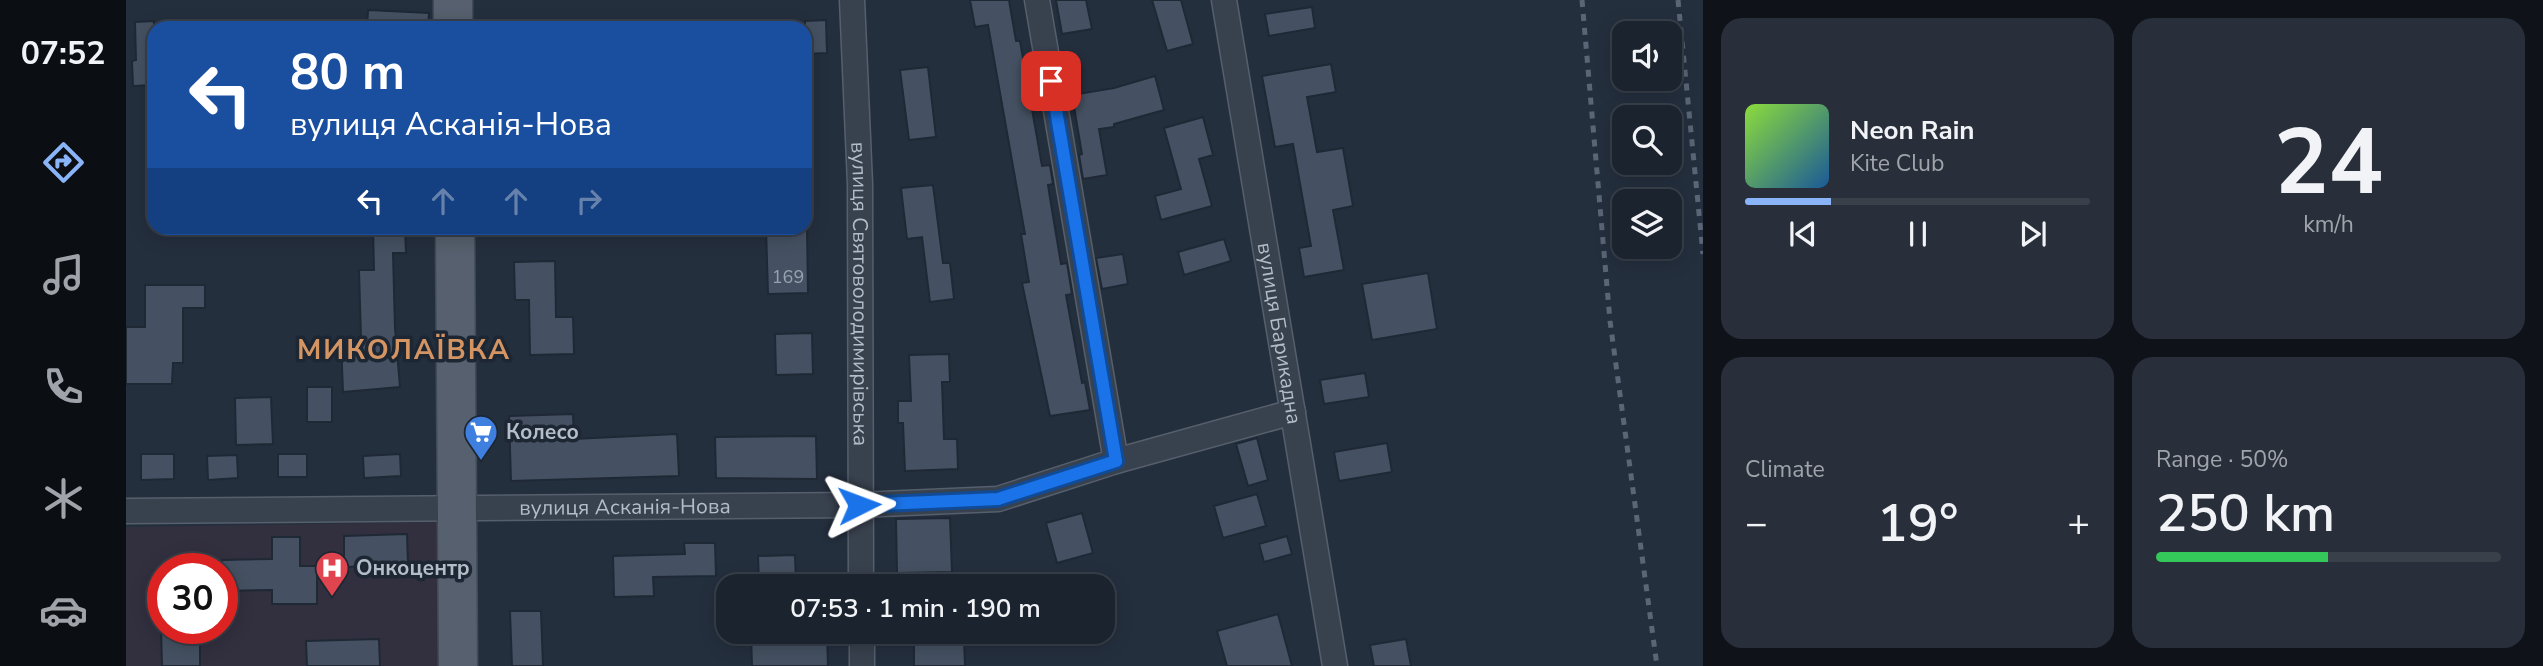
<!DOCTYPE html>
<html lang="en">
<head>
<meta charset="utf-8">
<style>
  body { margin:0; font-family:"Nunito Sans",sans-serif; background:#282f3a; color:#f1f3f6; height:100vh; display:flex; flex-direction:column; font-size:26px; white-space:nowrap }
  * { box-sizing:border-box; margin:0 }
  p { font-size:23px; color:#a0a4aa }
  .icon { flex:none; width:38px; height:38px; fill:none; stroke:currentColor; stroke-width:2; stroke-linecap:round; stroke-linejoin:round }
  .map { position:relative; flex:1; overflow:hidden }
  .sheet { display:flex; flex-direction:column; gap:18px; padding:18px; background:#0f1319; width:840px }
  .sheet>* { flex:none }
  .top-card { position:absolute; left:21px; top:21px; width:665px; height:214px; border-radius:21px; box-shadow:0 4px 18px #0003,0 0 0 2px #39404a; background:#1a4fa0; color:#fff; overflow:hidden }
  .fabs { position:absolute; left:1486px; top:21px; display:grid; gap:14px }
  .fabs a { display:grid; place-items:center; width:70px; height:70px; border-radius:14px; background:#1b232e; box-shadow:0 4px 18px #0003,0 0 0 2px #39404a; font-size:35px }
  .speed { position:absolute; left:21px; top:553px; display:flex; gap:14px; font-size:35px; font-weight:700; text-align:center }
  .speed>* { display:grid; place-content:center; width:91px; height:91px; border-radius:50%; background:#1b232e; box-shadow:0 4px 18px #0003,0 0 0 2px #39404a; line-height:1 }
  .speed .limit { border:10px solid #d22; background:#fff; color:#111 }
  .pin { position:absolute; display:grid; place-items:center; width:60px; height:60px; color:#fff; margin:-30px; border-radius:14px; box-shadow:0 4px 10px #0006 }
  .me { position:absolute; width:77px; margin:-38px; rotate:87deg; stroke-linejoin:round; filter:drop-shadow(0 0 5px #0008) }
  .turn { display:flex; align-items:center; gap:24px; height:147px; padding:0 28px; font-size:32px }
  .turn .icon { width:91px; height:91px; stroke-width:2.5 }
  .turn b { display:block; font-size:49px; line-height:60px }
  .lanes { display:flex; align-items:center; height:66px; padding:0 28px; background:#0003; justify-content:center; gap:35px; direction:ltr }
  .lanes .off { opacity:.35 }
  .big { font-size:52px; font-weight:600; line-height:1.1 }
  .sheet .widget { flex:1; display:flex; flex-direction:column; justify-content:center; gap:10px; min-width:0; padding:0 24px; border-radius:21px; background:#282f3a }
  .sheet .dial { align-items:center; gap:0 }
  .dial b { font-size:91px; line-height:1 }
  .song { display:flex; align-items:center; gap:21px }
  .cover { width:84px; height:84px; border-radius:10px; background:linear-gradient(135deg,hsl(90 70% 55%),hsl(210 70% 35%)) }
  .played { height:7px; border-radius:4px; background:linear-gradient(90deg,#8ab4f8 25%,#39404a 25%) }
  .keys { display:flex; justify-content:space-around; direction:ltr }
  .heat { display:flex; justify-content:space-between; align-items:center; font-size:38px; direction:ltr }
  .charge { height:10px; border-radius:5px; background:linear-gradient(90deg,#34c759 50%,#39404a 0) }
  .sheet .tiles { flex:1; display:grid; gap:18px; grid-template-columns:repeat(2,1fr) }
  .trip { position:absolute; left:590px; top:574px; width:399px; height:70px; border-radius:21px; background:#1b232e; box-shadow:0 4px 18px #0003,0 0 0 2px #39404a; font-weight:600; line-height:70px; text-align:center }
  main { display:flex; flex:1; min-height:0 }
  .menu { display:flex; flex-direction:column; width:126px; justify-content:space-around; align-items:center; background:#0b0e12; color:#a0a4aa }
  .menu .icon { width:49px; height:49px }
  .menu .active { color:#8ab4f8 }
  .menu b { font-size:32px; color:#f1f3f6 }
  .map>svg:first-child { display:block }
  .medical { fill:#32303f; fill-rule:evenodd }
  .building { fill:#455162; stroke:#1f2835; stroke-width:2 }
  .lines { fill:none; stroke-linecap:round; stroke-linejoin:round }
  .street-casing { stroke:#565f6c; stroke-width:27 }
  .primary-casing { stroke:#414a57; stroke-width:41 }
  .street { stroke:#38414e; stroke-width:24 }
  .primary { stroke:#56606e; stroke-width:38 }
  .rail { stroke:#5a6575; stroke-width:5; stroke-dasharray:7 7; stroke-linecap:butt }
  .route-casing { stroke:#114b97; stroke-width:18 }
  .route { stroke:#1a73e8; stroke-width:12 }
  .labels { text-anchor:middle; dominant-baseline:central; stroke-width:7; stroke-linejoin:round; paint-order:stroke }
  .number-label { font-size:18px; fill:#98a1af }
  .street-label { font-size:21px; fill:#b4bcc9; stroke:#1d2633 }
  .poi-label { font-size:21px; font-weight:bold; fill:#b4bcc9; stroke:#1d2633; text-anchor:start }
  .district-label { font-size:28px; font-weight:bold; letter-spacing:2px; fill:#d59563; stroke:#1d2633 }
</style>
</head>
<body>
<main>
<nav class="menu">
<b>07:52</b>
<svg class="icon active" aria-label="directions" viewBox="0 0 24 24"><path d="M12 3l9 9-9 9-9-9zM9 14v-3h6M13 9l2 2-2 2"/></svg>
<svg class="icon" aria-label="music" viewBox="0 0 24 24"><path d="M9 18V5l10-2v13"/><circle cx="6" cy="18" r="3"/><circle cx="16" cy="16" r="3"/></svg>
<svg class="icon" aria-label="phone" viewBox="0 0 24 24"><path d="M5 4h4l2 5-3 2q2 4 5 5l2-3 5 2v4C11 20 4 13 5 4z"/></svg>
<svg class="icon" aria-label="climate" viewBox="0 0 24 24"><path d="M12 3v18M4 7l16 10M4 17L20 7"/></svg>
<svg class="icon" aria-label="car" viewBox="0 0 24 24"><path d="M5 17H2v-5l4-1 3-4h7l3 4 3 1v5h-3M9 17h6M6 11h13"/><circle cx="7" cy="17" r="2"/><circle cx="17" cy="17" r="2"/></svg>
</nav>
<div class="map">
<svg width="1577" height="666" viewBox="0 0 1577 666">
  <rect width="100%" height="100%" fill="#242f3e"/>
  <path class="medical" d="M 315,522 L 317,666 L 0,666 L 0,527 ZM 37,569 L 96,569 L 96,628 L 37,628 Z"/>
  <path class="building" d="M 844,0 L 883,0 L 890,41 L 894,41 L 916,166 L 924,165 L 927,184 L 922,185 L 925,204 L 935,264 L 941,263 L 946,294 L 940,295 L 956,383 L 959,382 L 964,410 L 924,416 L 896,283 L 903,282 L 895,234 L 899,234 L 862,25 L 849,27 Z
    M 930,0 L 960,0 L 966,29 L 936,34 Z
    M 1026,0 L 1055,0 L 1067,44 L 1041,51 Z
    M 1186,7 L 1189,28 L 1143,36 L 1139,14 Z
    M 242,10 L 303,13 L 302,28 L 241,28 Z
    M 700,20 L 701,53 L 679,54 L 679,21 Z
    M 28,21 L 28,85 L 7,86 L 6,61 L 10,60 L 9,22 Z
    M 1205,64 L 1210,92 L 1181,97 L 1191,152 L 1217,148 L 1227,206 L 1207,210 L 1218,270 L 1178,277 L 1173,248 L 1185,246 L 1167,144 L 1149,147 L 1136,76 Z
    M 802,67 L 810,137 L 783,140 L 774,70 Z
    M 1029,76 L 1038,110 L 988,124 L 988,127 L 973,129 L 981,175 L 957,179 L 953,155 L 956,154 L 946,95 L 988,88 Z
    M 1077,117 L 1087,155 L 1073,159 L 1086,206 L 1035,220 L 1029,196 L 1055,189 L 1038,128 Z
    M 807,185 L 817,263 L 824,263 L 828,299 L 804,302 L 796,237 L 781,239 L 775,188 Z
    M 279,228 L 280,253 L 267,253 L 269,328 L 274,387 L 217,392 L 215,340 L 235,339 L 233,270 L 248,270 L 247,229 Z
    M 640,228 L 681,228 L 682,293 L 642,294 Z
    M 1098,239 L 1105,261 L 1058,275 L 1052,252 Z
    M 997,254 L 1002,284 L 976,289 L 970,258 Z
    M 429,261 L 430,317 L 447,317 L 448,354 L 404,355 L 403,300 L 389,300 L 388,262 Z
    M 1302,273 L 1311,329 L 1246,340 L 1236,284 Z
    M 19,285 L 79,285 L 79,308 L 57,308 L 57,363 L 47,363 L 46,384 L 0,384 L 0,327 L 19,327 Z
    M 686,333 L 687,374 L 650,375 L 649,334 Z
    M 823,354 L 824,382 L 816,382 L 818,439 L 831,439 L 832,469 L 779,471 L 777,423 L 772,423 L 772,401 L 785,401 L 783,355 Z
    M 1239,373 L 1243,397 L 1198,404 L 1194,380 Z
    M 181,387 L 206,387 L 206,422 L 181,422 Z
    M 145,397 L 147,444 L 110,445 L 109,398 Z
    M 447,414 L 448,439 L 551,434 L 553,476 L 385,481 L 383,416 Z
    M 690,436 L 691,479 L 590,478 L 589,437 Z
    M 1131,438 L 1142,480 L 1122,486 L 1110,444 Z
    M 1261,443 L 1266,472 L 1213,481 L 1208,452 Z
    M 15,454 L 48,454 L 48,479 L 15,480 Z
    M 152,454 L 181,454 L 181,477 L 152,477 Z
    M 274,454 L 275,476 L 238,478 L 237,456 Z
    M 111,455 L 112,478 L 82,480 L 81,456 Z
    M 1131,494 L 1140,526 L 1097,538 L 1088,506 Z
    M 956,513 L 967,553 L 931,563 L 920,523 Z
    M 824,518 L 826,572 L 771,573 L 770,519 Z
    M 281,534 L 282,565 L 218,567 L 218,536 Z
    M 1161,536 L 1166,554 L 1138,562 L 1133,544 Z
    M 146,537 L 174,537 L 174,566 L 191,566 L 191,604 L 146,604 L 146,590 L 96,591 L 96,560 L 146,559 Z
    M 558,543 L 589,543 L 590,576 L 527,577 L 528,596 L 488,597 L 487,556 L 559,554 Z
    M 669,555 L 670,583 L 633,584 L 632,556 Z
    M 384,611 L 415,611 L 417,666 L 386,666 Z
    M 1152,614 L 1166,666 L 1101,666 L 1091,631 Z
    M 35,628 L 74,628 L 74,666 L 36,666 Z
    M 701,633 L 702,666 L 626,666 L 625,635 Z
    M 838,637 L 839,666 L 788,666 L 788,638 Z
    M 253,639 L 254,666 L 181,666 L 180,641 Z
    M 1280,639 L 1285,666 L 1248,666 L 1244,645 Z"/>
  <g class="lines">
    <defs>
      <g id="street">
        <path id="s1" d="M 726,0 L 734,184 L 735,586"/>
        <path d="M 911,0 L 990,461"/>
        <path id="s2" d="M 1098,0 L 1209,666"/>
        <path id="s3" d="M 0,511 L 733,505 L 872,499 L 990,461 L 1167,412"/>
        <path d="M 736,632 L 736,666"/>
      </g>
      <path id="primary" d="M 327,0 L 327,28
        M 329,228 L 332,666"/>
    </defs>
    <use href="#street" class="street-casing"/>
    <use href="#primary" class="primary-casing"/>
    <use href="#street" class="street"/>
    <use href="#primary" class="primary"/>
    <path class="rail" d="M 1456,0 L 1484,321 L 1531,666
      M 1552,0 L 1577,254"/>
  </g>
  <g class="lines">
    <defs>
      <path id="route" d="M 733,505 L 872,499 L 990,461 L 925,81"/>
    </defs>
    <use href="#route" class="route-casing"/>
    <use href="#route" class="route"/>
  </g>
  <defs>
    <symbol id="supermarket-pin" viewBox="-11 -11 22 30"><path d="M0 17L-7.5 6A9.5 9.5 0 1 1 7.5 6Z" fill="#3f7fe0" stroke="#1d2633"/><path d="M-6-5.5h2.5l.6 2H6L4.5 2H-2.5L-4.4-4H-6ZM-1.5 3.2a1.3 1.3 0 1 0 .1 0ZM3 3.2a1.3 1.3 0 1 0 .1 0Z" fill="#fff"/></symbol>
    <symbol id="hospital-pin" viewBox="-11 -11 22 30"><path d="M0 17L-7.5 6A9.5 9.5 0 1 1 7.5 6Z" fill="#e0444e" stroke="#1d2633"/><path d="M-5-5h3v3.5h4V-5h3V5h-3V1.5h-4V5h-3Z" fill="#fff"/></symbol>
  </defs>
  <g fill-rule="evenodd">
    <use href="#supermarket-pin" x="336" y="413" width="38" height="52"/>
    <use href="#hospital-pin" x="187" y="549" width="38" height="52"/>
  </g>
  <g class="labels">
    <g class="number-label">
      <text x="662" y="277">169</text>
    </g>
    <g class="street-label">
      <text stroke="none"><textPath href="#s1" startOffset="294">вулиця Святоволодимирівська</textPath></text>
      <text stroke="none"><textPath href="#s2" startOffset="338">вулиця Барикадна</textPath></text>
      <text stroke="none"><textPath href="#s3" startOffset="499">вулиця Асканія-Нова</textPath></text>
    </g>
    <g class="poi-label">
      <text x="380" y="432">Колесо</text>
      <text x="230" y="568">Онкоцентр</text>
    </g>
    <g class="district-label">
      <text x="278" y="350">МИКОЛАЇВКА</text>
    </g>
  </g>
</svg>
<div class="fabs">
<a><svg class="icon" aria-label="sound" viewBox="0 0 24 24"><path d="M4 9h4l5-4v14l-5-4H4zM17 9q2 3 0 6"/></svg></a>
<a><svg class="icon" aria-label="search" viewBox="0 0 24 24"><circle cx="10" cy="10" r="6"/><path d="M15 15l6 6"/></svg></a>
<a><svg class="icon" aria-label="layers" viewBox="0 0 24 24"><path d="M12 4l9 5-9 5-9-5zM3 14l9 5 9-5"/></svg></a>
</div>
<div class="speed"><div class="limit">30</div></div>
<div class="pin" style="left:925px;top:81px;background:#d93025"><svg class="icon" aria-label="arrive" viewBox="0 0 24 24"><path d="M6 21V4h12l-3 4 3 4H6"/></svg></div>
<svg class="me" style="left:733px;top:505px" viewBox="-20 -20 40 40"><path d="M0-17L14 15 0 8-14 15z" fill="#1a73e8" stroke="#fff" stroke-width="4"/></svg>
<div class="trip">07:53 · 1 min · 190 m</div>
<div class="top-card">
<div class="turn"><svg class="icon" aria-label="left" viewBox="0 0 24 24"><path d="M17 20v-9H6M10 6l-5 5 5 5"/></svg><div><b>80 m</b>вулиця Асканія-Нова</div></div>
<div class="lanes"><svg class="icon" aria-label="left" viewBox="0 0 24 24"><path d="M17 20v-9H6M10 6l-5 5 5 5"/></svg><svg class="icon off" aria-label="ahead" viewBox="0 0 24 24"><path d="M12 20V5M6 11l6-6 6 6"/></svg><svg class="icon off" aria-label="ahead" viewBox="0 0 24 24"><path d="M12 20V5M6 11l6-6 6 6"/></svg><svg class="icon off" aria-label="right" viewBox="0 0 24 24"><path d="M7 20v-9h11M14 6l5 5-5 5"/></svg></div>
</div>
</div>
<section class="sheet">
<div class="tiles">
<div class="widget">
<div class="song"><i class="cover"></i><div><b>Neon Rain</b><p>Kite Club</p></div></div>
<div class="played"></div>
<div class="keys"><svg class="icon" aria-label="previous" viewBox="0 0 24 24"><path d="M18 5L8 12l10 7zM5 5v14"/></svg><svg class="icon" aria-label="pause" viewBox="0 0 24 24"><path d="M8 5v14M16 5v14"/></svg><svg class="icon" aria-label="next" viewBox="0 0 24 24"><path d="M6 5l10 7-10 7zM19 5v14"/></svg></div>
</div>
<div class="widget dial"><b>24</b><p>km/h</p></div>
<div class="widget"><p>Climate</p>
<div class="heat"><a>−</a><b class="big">19°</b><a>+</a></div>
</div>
<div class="widget"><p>Range · 50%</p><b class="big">250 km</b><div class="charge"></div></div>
</div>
</section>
</main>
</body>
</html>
